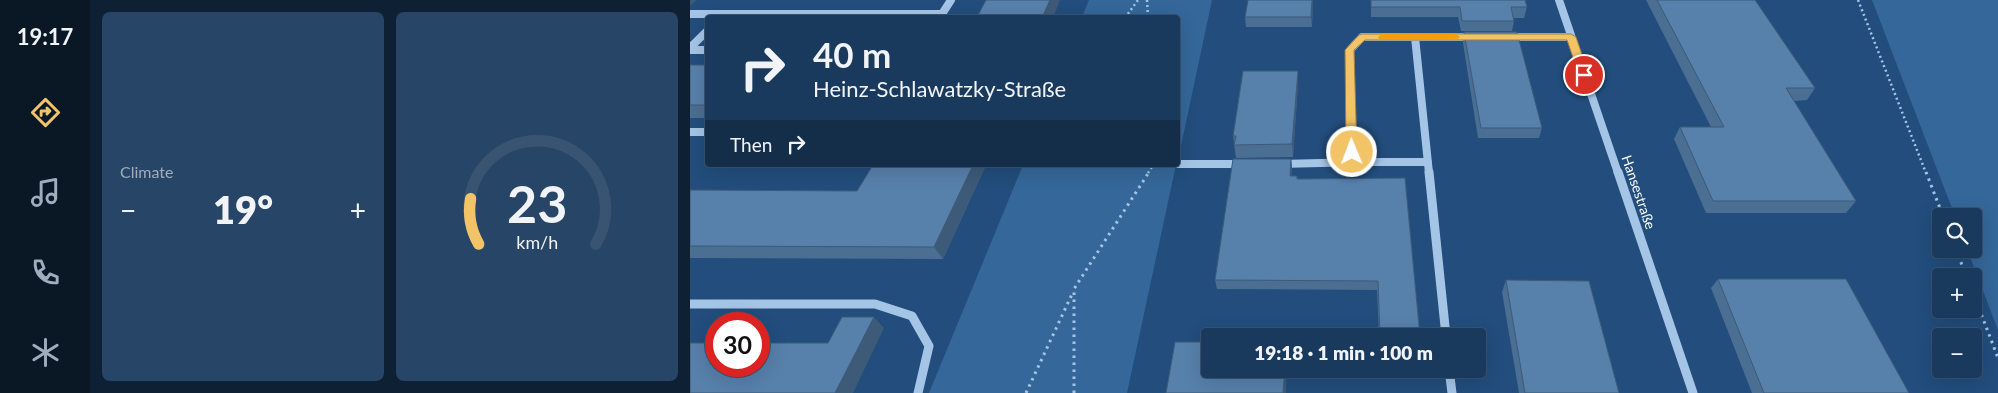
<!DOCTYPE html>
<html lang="en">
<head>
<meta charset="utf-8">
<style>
  body { margin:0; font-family:Lato,sans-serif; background:#274566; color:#f1f3f6; height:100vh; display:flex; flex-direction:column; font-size:19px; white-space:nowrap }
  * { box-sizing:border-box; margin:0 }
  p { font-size:16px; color:#9fadbc }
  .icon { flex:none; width:28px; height:28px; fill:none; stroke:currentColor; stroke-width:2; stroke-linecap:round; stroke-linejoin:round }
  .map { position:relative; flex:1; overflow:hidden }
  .side { display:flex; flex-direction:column; gap:12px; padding:12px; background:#0e2033; width:600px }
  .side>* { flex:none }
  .hud { position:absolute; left:15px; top:15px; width:475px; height:152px; border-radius:5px; box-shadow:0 5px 20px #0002,0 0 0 1px #385472; background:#1a3a5d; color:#f1f3f6; overflow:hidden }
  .fabs { position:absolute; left:1242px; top:208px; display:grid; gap:10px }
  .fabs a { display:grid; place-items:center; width:50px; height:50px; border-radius:5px; background:#1a3a5d; box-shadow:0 5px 20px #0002,0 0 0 1px #385472; font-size:25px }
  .speed { position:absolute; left:15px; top:312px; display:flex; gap:10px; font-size:25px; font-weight:700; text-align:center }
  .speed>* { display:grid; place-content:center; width:65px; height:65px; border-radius:50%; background:#1a3a5d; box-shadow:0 5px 20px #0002,0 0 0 1px #385472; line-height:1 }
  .speed .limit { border:8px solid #d22; background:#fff; color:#111 }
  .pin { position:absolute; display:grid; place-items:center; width:42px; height:42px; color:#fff; margin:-21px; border:2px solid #fff; border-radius:50%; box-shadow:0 1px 5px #0007 }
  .me { position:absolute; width:55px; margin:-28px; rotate:359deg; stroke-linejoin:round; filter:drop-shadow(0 0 4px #0008) }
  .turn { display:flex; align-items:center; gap:18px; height:105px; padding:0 25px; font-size:22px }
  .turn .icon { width:65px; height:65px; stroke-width:2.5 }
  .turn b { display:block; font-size:35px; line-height:42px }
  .then { display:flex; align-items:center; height:48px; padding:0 25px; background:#0003; gap:10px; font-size:19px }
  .big { font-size:38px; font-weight:800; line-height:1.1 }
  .side .card { flex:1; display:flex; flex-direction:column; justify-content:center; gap:8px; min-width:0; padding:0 18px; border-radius:8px; background:#274566 }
  .side .dial { align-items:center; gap:0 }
  .dial svg { height:130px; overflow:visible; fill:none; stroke:#385472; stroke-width:7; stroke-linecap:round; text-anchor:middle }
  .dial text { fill:#f1f3f6; stroke:none }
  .heat { display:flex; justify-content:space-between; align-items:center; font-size:28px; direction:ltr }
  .side .tiles { flex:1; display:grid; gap:12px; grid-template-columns:repeat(2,1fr) }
  .trip { position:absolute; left:511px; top:328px; width:285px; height:50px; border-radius:5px; background:#1a3a5d; box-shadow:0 5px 20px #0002,0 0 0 1px #385472; font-weight:800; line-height:50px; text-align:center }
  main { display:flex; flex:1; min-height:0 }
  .dock { display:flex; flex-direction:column; width:90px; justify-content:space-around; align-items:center; background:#0a1725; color:#9fadbc }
  .dock .icon { width:35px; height:35px }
  .dock .on { color:#f2c467 }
  .dock b { font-size:22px; color:#f1f3f6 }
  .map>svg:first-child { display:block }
  .green { fill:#35679a }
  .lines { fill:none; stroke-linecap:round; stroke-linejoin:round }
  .path-far1 { stroke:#a5c5e6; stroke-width:2.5; stroke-dasharray:2 3; stroke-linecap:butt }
  .path { stroke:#a5c5e6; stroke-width:3; stroke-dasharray:2.5 4.5; stroke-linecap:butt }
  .minor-far1 { stroke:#a5c5e6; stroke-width:8 }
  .minor { stroke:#a5c5e6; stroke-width:9 }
  .wall { fill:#4b6e93 }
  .shaded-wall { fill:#3d5a78 }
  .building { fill:#5780ab; stroke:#3d5a78 }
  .route { fill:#f2c467; stroke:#9d7f43 }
  .slow { fill:#f59e0b }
  .labels { text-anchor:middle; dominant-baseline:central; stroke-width:5; stroke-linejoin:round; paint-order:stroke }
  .street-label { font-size:14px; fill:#fff; stroke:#224d7c }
</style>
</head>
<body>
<main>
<nav class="dock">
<b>19:17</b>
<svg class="icon on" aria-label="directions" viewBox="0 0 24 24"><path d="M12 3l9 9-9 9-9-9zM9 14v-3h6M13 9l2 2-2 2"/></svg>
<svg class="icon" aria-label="music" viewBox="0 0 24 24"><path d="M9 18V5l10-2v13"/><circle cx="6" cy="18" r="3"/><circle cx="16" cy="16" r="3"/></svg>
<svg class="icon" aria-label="phone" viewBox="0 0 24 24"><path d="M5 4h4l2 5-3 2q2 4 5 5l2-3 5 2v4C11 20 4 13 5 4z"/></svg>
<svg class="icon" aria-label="climate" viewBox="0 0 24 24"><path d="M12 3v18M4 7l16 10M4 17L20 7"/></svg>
</nav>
<section class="side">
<div class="tiles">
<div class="card"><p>Climate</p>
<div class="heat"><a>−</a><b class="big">19°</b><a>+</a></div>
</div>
<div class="card dial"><svg viewBox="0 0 100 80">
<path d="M14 69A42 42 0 1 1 86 69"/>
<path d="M14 69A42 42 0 0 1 9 41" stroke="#f2c467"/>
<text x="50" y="56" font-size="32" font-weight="700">23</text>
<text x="50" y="72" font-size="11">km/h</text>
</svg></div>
</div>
</section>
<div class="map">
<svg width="1308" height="393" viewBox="0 0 1308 393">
  <rect width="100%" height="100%" fill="#224d7c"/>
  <path class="green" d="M 399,0 L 522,0 L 488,160 L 488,18 L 392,17 Z
    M 1182,0 L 1308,0 L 1308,330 L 1277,249 L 1284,249 L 1284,216 L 1265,216 Z
    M 333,165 L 486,165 L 437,393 L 239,393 Z"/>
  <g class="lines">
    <path class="path-far1" d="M 457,0 L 458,18
      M 1168,0 L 1236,173
      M 435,18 L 448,0
      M 458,173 L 463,165"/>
    <path class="path" d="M 1236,172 L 1253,216
      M 1266,249 L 1276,276
      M 1284,295 L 1308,358
      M 336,393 L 383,292
      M 384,393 L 384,289 L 459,172"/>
    <path class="minor-far1" d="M 869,0 L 928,173
      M 0,14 L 252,14 L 250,18
      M 252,14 L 261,0
      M 725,37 L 739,173
      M 816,37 L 881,37
      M 0,48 L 18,30
      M 0,50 L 18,50
      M 0,132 L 18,132
      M 738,162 L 672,162 L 662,152 L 660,50 L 672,37 L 783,37
      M 488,164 L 552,164
      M 590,164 L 672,162"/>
    <path class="minor" d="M 739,172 L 756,336
      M 928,172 L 1003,393
      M 0,304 L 185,304 L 222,316 L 239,346 L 228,393
      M 759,369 L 762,393"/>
  </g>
  <path class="wall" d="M 623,0 L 622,27 L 556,27 L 555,17 Z
    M 681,0 L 835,0 L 837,7 L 834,18 L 823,18 L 824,21 L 822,31 L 771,31 L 768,17 L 681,17 Z
    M 956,0 L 1065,0 L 1125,88 L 1117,100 L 1104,101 L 1166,201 L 1156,213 L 1016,213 L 984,139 L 990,127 L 1021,127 Z
    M 774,32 L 852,128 L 849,138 L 788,138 L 773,43 Z
    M 0,65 L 18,65 L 18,118 L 0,118 Z
    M 608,71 L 608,84 L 603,157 L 546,158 L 543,136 Z
    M 601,159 L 602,168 L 601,176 L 608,179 L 715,178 L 730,336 L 689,336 L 687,290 L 527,289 L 525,280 Z
    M 183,165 L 296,165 L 253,259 L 0,258 L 0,190 L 167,191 Z
    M 1028,279 L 1219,393 L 1062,393 L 1021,288 Z
    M 816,280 L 929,393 L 829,393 L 812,292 Z"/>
  <path class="shaded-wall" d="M 0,0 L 7,0 L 0,6 Z
    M 360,0 L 370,0 L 363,18 L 352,18 Z
    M 622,0 L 623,0 L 622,27 L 621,17 Z
    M 608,71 L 608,84 L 603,157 L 602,144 Z
    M 601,159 L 602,168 L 601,186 L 600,176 Z
    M 283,165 L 296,165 L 253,259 L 244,247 Z
    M 184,317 L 194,328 L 163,393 L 145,393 Z
    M 595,369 L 597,369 L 596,393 L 593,393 Z"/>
  <path class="building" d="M 296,0 L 360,0 L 352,18 L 293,18 L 293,17 L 287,17 Z
    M 558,0 L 622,0 L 621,17 L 555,17 Z
    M 681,0 L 835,0 L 837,7 L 821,7 L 824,21 L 772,21 L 770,7 L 681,7 Z
    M 967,0 L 1065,0 L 1125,88 L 1096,88 L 1166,201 L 1023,201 L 990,127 L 1034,127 Z
    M 774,32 L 827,32 L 852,128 L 791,128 Z
    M 0,65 L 18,65 L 18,105 L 0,105 Z
    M 553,71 L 608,71 L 602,144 L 544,145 L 546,136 L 543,136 Z
    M 543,159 L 601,159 L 600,176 L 607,176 L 607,179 L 715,178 L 730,336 L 690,336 L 688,281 L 525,280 Z
    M 183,165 L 283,165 L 244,247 L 0,246 L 0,190 L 167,191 Z
    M 1028,279 L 1156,279 L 1219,393 L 1074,393 Z
    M 816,280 L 899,281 L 929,393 L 835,393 Z
    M 152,317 L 184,317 L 145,393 L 0,393 L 0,343 L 26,343 L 26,366 L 69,366 L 69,343 L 138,343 Z
    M 485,342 L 520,342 L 520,369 L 595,369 L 593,393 L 476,393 Z"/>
  <path class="route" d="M 672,34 L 881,34 L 886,37 L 899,75 L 894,78 L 889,75 L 877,40 L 675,40 L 664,50 L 667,152 L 662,155 L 656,152 L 655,50 L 669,35 Z"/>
  <path class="slow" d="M 692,34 L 766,34 L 770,37 L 766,40 L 689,39 L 688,37 Z"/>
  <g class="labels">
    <g class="street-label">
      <text transform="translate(949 192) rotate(71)">Hansestraße</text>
    </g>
  </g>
</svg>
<div class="fabs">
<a><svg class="icon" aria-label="search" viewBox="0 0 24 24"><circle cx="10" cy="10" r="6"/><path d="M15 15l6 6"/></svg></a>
<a>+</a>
<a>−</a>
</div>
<div class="speed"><div class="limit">30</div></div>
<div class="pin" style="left:894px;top:75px;background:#d93025"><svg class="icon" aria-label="arrive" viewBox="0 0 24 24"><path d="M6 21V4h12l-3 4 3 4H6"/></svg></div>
<svg class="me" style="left:662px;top:152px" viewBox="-20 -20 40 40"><circle r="17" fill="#f2c467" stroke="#fff" stroke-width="3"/><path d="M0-11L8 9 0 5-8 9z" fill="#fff"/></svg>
<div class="trip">19:18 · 1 min · 100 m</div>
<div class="hud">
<div class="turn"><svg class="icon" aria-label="right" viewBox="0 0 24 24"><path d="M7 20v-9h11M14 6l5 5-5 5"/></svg><div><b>40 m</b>Heinz-Schlawatzky-Straße</div></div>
<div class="then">Then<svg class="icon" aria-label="right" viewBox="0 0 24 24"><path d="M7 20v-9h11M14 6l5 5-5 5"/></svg></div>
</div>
</div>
</main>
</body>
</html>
